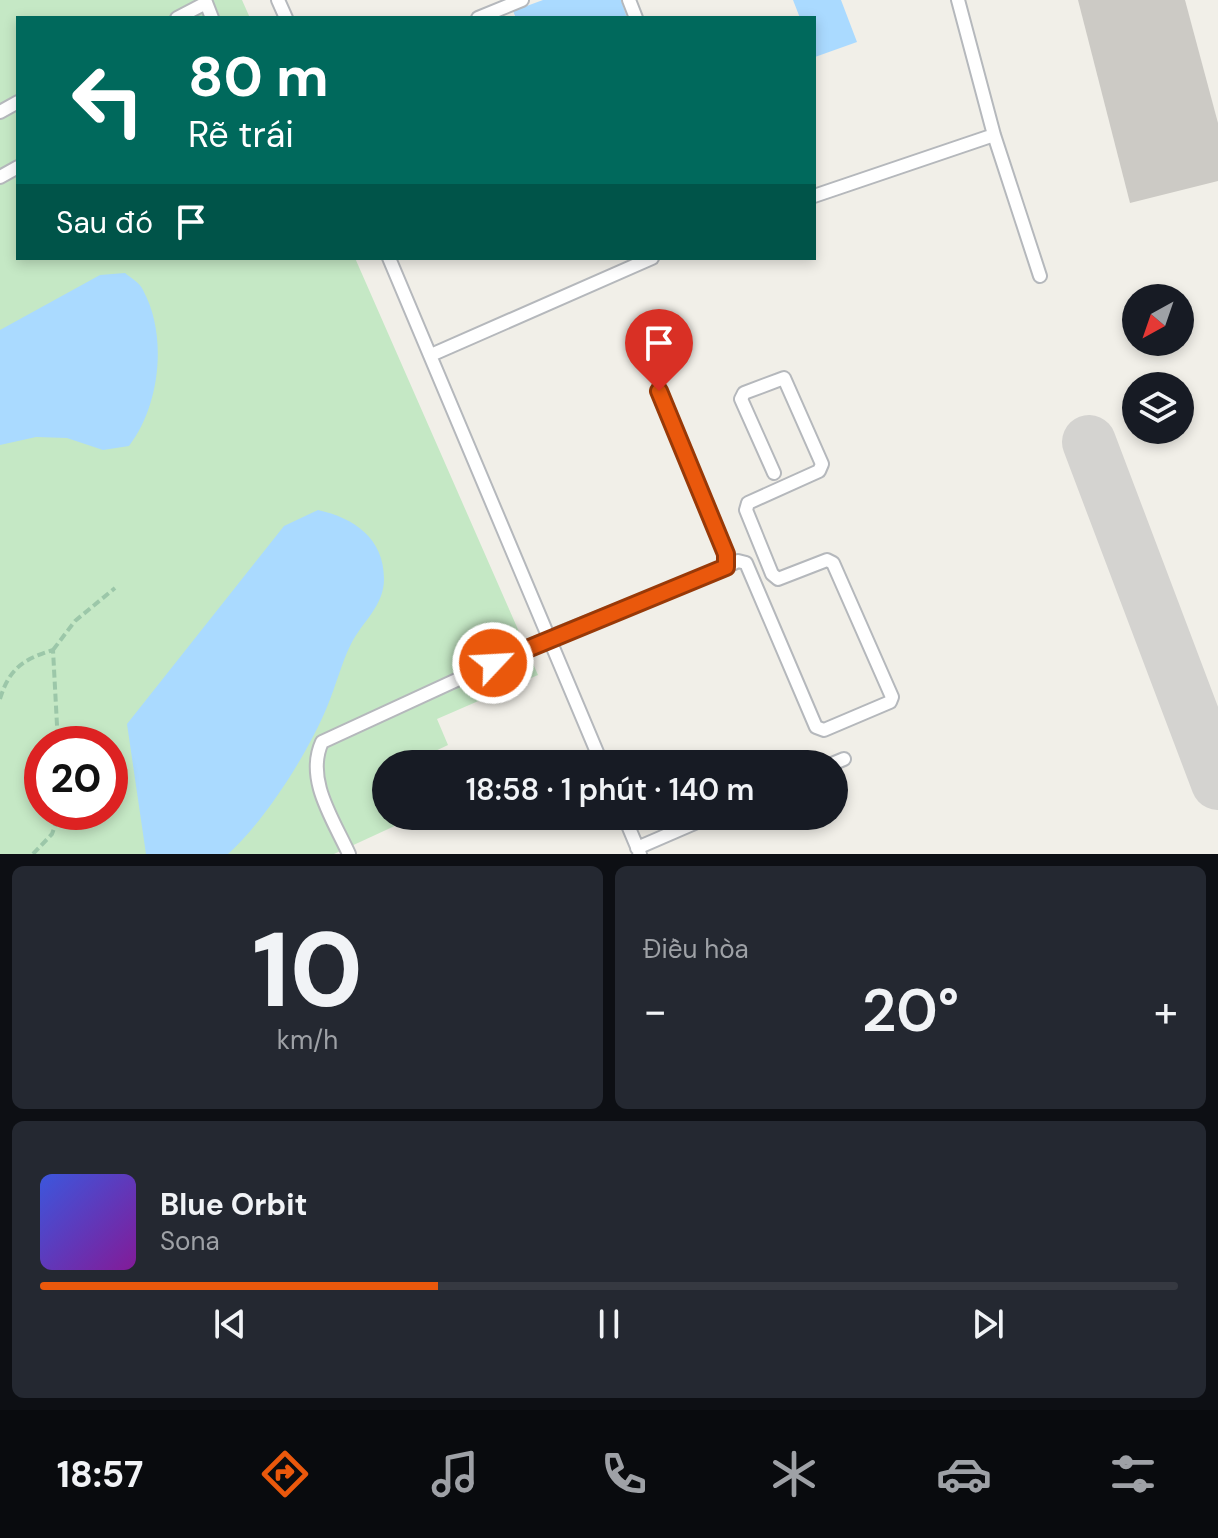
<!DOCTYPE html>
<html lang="vi">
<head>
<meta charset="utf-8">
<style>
  body { margin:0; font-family:"DM Sans",sans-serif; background:#242831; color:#f1f3f6; height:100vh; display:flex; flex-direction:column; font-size:30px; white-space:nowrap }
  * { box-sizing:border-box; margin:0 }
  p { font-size:26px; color:#9ea1a6 }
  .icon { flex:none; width:44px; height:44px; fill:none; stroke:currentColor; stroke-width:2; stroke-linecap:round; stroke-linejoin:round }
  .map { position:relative; height:854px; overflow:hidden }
  .panel { display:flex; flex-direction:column; gap:12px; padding:12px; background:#0d0f14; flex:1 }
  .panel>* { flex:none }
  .guide { position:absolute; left:16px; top:16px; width:800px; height:244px; border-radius:0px; box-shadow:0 4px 12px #0003; background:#00695c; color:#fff; overflow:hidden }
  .needle { width:52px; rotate:220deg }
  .tools { position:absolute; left:1122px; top:284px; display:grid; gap:16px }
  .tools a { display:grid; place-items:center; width:72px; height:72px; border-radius:50%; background:#171b24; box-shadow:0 4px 12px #0003; font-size:40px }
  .speed { position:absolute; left:24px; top:726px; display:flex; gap:16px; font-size:40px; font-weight:700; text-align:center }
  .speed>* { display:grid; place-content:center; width:104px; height:104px; border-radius:50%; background:#171b24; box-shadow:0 4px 12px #0003; line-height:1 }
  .speed .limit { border:12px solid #d22; background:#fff; color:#111 }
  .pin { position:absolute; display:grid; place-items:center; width:68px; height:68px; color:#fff; margin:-82px -34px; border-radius:50% 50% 50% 0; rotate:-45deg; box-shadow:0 0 8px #0007 }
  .pin .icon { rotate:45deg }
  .me { position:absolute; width:88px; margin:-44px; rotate:65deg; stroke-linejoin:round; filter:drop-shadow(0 0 6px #0008) }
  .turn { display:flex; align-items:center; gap:28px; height:168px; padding:0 40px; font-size:36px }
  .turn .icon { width:104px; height:104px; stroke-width:2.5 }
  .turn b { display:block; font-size:56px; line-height:68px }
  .then { display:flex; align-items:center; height:76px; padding:0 40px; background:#0003; gap:16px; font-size:30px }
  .big { font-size:60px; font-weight:600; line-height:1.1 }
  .panel .tile { flex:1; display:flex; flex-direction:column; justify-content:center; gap:12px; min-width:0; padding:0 28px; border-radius:12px; background:#242831 }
  .panel .dial { align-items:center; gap:0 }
  .dial b { font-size:104px; line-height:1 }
  .song { display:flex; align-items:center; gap:24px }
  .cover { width:96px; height:96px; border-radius:12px; background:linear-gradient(135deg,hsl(230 70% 55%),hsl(290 70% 35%)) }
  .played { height:8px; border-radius:4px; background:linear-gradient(90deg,#ea580c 35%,#363941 35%) }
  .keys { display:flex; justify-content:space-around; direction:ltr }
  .heat { display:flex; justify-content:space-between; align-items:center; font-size:44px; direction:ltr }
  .panel .tiles { flex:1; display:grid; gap:12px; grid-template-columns:1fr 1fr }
  .tile:last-child { grid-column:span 2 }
  .trip { position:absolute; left:372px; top:750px; width:476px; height:80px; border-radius:40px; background:#171b24; box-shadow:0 4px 12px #0003; font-weight:600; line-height:80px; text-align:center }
  .menu { display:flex; height:128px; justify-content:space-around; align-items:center; background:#090b0e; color:#9ea1a6 }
  .menu .icon { width:56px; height:56px }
  .menu .current { color:#ea580c }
  .menu b { font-size:36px; color:#f1f3f6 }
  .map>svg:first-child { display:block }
  .green { fill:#c5e8c5; fill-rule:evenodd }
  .water { fill:#aadaff }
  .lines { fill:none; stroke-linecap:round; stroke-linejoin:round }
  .taxiway { stroke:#d4d3d0; stroke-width:54 }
  .building { fill:#cccac5 }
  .service-casing { stroke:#b5b8bc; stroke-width:16 }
  .path { stroke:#9cc7a9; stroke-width:4; stroke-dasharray:8 4; stroke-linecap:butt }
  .service { stroke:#fff; stroke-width:12 }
  .route-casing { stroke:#983908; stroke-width:20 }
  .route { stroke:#ea580c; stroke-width:14 }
</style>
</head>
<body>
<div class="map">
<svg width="1218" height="854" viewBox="0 0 1218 854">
  <rect width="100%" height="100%" fill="#f1efe8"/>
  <path class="green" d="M 0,0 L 242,0 L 250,18 L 18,18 L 18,258 L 355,258 L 538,675 L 437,719 L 448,745 L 408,764 L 386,764 L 386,816 L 412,818 L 334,854 L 0,854 ZM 42,744 L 110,744 L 110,812 L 42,812 Z"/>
  <path class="water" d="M 543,0 L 621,0 L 627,18 L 516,18 L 513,11 Z
    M 793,0 L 841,0 L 857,42 L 815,57 L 814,18 L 800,18 Z
    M 125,273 C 131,278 140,283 143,290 C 168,336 160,406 129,446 L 103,450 L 67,438 L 36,437 L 0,445 L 0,330 L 100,275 Z
    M 318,510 C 354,518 384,538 384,579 C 384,606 362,622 351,644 C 341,664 336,686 327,707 C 308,753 265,821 228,854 L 146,854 L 127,724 L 284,526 Z"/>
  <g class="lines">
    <path class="taxiway" d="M 1089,442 L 1218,783"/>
  </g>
  <path class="building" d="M 1078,0 L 1185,0 L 1218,123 L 1218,181 L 1130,203 Z"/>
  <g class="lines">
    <defs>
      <path id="service" d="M 205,0 L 212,18
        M 278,0 L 286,18
        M 629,0 L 636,18
        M 958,0 L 994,135 L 1040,276
        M 177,18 L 206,3
        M 478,18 L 522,0
        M 0,112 L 18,102
        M 0,177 L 18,167
        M 814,196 L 994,135
        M 389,258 L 602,764
        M 431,355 L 652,258
        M 726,567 L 738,561 L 746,563 L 816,727 L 824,730 L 890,702 L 892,697 L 833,563 L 827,560 L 778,579 L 772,574 L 746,510 L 748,503 L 819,471 L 822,464 L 784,378 L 744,393 L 741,399 L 774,473
        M 832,764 L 844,759
        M 624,816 L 640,854
        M 637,848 L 711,816
        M 349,854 C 333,819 305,779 322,742 L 550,637 L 726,567 L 726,554 L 659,391"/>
    </defs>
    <use href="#service" class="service-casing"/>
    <path class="path" d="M 53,650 L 75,621 L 115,588
      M 0,699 C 9,669 23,659 53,650 L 58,744
      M 33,854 L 52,834 L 60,812"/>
    <use href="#service" class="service"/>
  </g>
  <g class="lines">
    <defs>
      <path id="route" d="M 493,663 L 726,567 L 726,554 L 659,391"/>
    </defs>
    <use href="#route" class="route-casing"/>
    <use href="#route" class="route"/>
  </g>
</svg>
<div class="tools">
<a><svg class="needle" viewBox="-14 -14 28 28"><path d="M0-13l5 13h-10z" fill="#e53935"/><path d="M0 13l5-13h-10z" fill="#9ea1a6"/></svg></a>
<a><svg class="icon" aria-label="layers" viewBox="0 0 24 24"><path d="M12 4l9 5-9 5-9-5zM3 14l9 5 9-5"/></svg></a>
</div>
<div class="speed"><div class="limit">20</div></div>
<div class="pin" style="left:659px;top:391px;background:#d93025"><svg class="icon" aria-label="arrive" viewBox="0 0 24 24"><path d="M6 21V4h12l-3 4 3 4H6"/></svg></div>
<svg class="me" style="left:493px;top:663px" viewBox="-20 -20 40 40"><circle r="17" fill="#ea580c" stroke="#fff" stroke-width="3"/><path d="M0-11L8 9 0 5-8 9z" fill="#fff"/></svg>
<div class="trip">18:58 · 1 phút · 140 m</div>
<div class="guide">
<div class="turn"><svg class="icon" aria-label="left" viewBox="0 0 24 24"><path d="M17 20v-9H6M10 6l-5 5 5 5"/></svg><div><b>80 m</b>Rẽ trái</div></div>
<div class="then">Sau đó<svg class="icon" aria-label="arrive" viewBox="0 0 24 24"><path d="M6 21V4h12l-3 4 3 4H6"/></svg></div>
</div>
</div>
<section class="panel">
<div class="tiles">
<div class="tile dial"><b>10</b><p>km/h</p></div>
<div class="tile"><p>Điều hòa</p>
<div class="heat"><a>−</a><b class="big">20°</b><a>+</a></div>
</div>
<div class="tile">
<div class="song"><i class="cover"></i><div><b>Blue Orbit</b><p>Sona</p></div></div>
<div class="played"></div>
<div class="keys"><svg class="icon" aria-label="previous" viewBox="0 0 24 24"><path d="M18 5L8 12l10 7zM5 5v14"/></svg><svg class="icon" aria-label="pause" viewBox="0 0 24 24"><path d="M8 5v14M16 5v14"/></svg><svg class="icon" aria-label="next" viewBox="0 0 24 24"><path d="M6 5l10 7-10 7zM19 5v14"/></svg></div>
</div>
</div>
</section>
<nav class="menu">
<b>18:57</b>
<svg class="icon current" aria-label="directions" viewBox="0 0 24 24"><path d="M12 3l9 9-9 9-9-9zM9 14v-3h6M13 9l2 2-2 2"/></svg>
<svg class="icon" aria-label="music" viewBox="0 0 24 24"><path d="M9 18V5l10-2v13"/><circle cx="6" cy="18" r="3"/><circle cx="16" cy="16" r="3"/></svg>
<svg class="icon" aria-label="phone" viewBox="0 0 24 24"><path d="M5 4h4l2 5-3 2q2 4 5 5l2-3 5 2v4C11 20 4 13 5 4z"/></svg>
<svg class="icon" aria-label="climate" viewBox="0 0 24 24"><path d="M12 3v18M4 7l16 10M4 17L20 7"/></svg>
<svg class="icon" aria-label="car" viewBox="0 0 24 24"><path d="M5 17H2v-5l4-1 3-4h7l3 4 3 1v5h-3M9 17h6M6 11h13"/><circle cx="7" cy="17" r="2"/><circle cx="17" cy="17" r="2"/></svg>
<svg class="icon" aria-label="filters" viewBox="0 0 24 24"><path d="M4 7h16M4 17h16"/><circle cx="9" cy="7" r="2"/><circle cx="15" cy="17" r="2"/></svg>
</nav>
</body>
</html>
